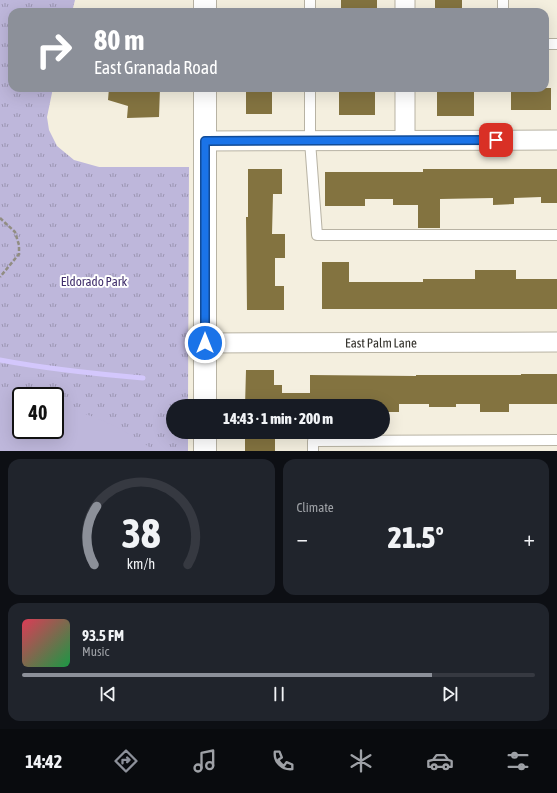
<!DOCTYPE html>
<html lang="en">
<head>
<meta charset="utf-8">
<style>
  body { margin:0; font-family:"Asap Condensed",sans-serif; background:#20242c; color:#f1f3f6; height:100vh; display:flex; flex-direction:column; font-size:15px; white-space:nowrap }
  * { box-sizing:border-box; margin:0 }
  p { font-size:13px; color:#9ea1a6 }
  .icon { flex:none; width:22px; height:22px; fill:none; stroke:currentColor; stroke-width:2; stroke-linecap:round; stroke-linejoin:round }
  .map { position:relative; height:451px; overflow:hidden }
  .side { display:flex; flex-direction:column; gap:8px; padding:8px; background:#0d0f14; flex:1 }
  .side>* { flex:none }
  .guide { position:absolute; left:8px; top:8px; width:541px; height:84px; border-radius:12px; box-shadow:0 4px 16px #0002; background:#8c9099; color:#fff; overflow:hidden }
  .speed { position:absolute; left:12px; top:387px; display:flex; gap:8px; font-size:20px; font-weight:700; text-align:center }
  .speed>* { display:grid; place-content:center; width:52px; height:52px; border-radius:50%; background:#171b24; box-shadow:0 4px 16px #0002; line-height:1 }
  .speed .limit { border:2px solid #111; border-radius:6px; background:#fff; color:#111 }
  .pin { position:absolute; display:grid; place-items:center; width:34px; height:34px; color:#fff; margin:-17px; border-radius:8px; box-shadow:0 2px 6px #0006 }
  .me { position:absolute; width:44px; margin:-22px; rotate:0deg; stroke-linejoin:round; filter:drop-shadow(0 0 3px #0008) }
  .turn { display:flex; align-items:center; gap:14px; height:84px; padding:0 20px; font-size:18px }
  .turn .icon { width:52px; height:52px; stroke-width:2.5 }
  .turn b { display:block; font-size:28px; line-height:34px }
  .big { font-size:30px; font-weight:800; line-height:1.1 }
  .side .tile { flex:1; display:flex; flex-direction:column; justify-content:center; gap:6px; min-width:0; padding:0 14px; border-radius:12px; background:#20242c }
  .side .dial { align-items:center; gap:0 }
  .dial svg { height:104px; overflow:visible; fill:none; stroke:#363941; stroke-width:7; stroke-linecap:round; text-anchor:middle }
  .dial text { fill:#f1f3f6; stroke:none }
  .song { display:flex; align-items:center; gap:12px }
  .cover { width:48px; height:48px; border-radius:6px; background:linear-gradient(135deg,hsl(350 70% 55%),hsl(140 70% 35%)) }
  .played { height:4px; border-radius:2px; background:linear-gradient(90deg,#8c9099 80%,#363941 80%) }
  .keys { display:flex; justify-content:space-around; direction:ltr }
  .heat { display:flex; justify-content:space-between; align-items:center; font-size:22px; direction:ltr }
  .side .tiles { flex:1; display:grid; gap:8px; grid-template-columns:1fr 1fr }
  .tile:last-child { grid-column:span 2 }
  .trip { position:absolute; left:166px; top:399px; width:224px; height:40px; border-radius:20px; background:#171b24; box-shadow:0 4px 16px #0002; font-weight:800; line-height:40px; text-align:center }
  .dock { display:flex; height:64px; justify-content:space-around; align-items:center; background:#090b0e; color:#9ea1a6 }
  .dock .icon { width:28px; height:28px }
  .dock .on { color:#8c9099 }
  .dock b { font-size:18px; color:#f1f3f6 }
  .map>svg:first-child { display:block }
  .park { fill:url(#park-tufts); fill-rule:evenodd }
  .pitch { fill:#beb7db }
  .lines { fill:none; stroke-linecap:round; stroke-linejoin:round }
  .stream { stroke:#d3c7fc; stroke-width:5 }
  .building { fill:#837340 }
  .lane-casing { stroke:#b8b3a4; stroke-width:12 }
  .street-casing { stroke:#b8b3a4; stroke-width:21 }
  .secondary-casing { stroke:#b8b3a4; stroke-width:24 }
  .path { stroke:#918d82; stroke-width:2.5; stroke-dasharray:4 2; stroke-linecap:butt }
  .lane { stroke:#fff; stroke-width:10 }
  .street { stroke:#fff; stroke-width:19 }
  .secondary { stroke:#fff; stroke-width:22 }
  .route-casing { stroke:#114b97; stroke-width:10 }
  .route { stroke:#1a73e8; stroke-width:7 }
  .labels { text-anchor:middle; dominant-baseline:central; stroke-width:4; stroke-linejoin:round; paint-order:stroke }
  .park-label { font-size:13px; fill:#42306d; stroke:#fff }
  .street-label { font-size:13px; fill:#302e28; stroke:#fff }
</style>
</head>
<body>
<div class="map">
<svg width="557" height="451" viewBox="0 0 557 451">
  <defs>
    <pattern id="park-tufts" width="24" height="20" patternUnits="userSpaceOnUse"><rect width="24" height="20" fill="#beb7db"/><path d="M3 7l-1-3M5 7V3M7 7l1-3M15 17l-1-3M17 17v-4M19 17l1-3" fill="none" stroke="#9b95b2"/></pattern>
  </defs>
  <rect width="100%" height="100%" fill="#f4efdf"/>
  <path class="park" d="M 0,0 L 75,0 L 72,12 L 12,12 L 12,88 L 53,88 L 47,117 L 49,130 L 57,146 L 74,160 L 99,167 L 189,167 L 188,406 L 173,406 L 173,432 L 188,432 L 188,451 L 0,451 ZM 21,396 L 55,396 L 55,430 L 21,430 Z"/>
  <path class="pitch" d="M 0,400 L 21,401 L 21,430 L 55,430 L 55,405 C 94,415 122,427 155,451 L 0,451 Z"/>
  <g class="lines">
    <path class="stream" d="M 0,360 C 47,369 96,374 143,378"/>
  </g>
  <path class="building" d="M 341,0 L 377,0 L 377,12 L 341,12 Z
    M 435,0 L 462,0 L 462,12 L 435,12 Z
    M 109,88 L 160,88 L 159,117 L 127,118 L 128,106 L 108,100 Z
    M 246,88 L 272,88 L 272,114 L 246,114 Z
    M 349,88 L 375,88 L 375,115 L 339,115 L 339,89 L 349,89 Z
    M 437,88 L 474,88 L 474,116 L 437,116 Z
    M 511,88 L 551,88 L 551,110 L 511,110 Z
    M 248,169 L 282,169 L 282,194 L 273,194 L 272,234 L 285,234 L 285,258 L 275,258 L 275,286 L 284,286 L 284,310 L 247,310 L 246,217 L 248,217 Z
    M 423,169 L 557,169 L 557,203 L 541,203 L 541,197 L 514,198 L 514,204 L 493,205 L 493,198 L 440,199 L 440,228 L 418,228 L 418,205 L 393,205 L 393,199 L 365,199 L 365,206 L 325,206 L 325,172 L 423,172 Z
    M 322,262 L 349,262 L 349,282 L 423,282 L 423,279 L 475,279 L 475,270 L 516,270 L 516,279 L 557,279 L 557,309 L 322,309 Z
    M 246,370 L 274,370 L 274,385 L 282,385 L 282,393 L 310,393 L 310,375 L 416,376 L 416,375 L 521,375 L 521,374 L 557,374 L 557,404 L 509,404 L 509,412 L 480,412 L 480,404 L 456,404 L 456,407 L 429,407 L 429,404 L 399,404 L 399,412 L 383,412 L 383,406 L 376,406 L 376,404 L 352,404 L 352,406 L 245,406 Z
    M 245,432 L 275,432 L 275,451 L 245,451 Z"/>
  <g class="lines">
    <defs>
      <path id="lane" d="M 503,0 L 503,12
        M 310,12 L 310,0
        M 545,44 L 557,44
        M 310,88 L 310,141 L 317,235 L 557,235
        M 313,451 L 313,441 L 557,440"/>
      <g id="street">
        <path d="M 405,0 L 405,12"/>
        <path d="M 405,88 L 405,140"/>
        <path d="M 205,141 L 557,140"/>
        <path id="s1" d="M 205,343 L 557,342"/>
      </g>
      <path id="secondary" d="M 205,0 L 205,12
        M 205,88 L 205,406
        M 205,432 L 205,451"/>
    </defs>
    <use href="#lane" class="lane-casing"/>
    <use href="#street" class="street-casing"/>
    <use href="#secondary" class="secondary-casing"/>
    <path class="path" d="M 0,218 L 15,232 L 19,245 L 19,254 L 0,277"/>
    <use href="#lane" class="lane"/>
    <use href="#street" class="street"/>
    <use href="#secondary" class="secondary"/>
  </g>
  <g class="lines">
    <defs>
      <path id="route" d="M 205,343 L 205,141 L 496,140"/>
    </defs>
    <use href="#route" class="route-casing"/>
    <use href="#route" class="route"/>
  </g>
  <g class="labels">
    <g class="park-label">
      <text x="94" y="281">Eldorado Park</text>
    </g>
    <g class="street-label">
      <text stroke="none"><textPath href="#s1" startOffset="176">East Palm Lane</textPath></text>
    </g>
  </g>
</svg>
<div class="speed"><div class="limit">40</div></div>
<div class="pin" style="left:496px;top:140px;background:#d93025"><svg class="icon" aria-label="arrive" viewBox="0 0 24 24"><path d="M6 21V4h12l-3 4 3 4H6"/></svg></div>
<svg class="me" style="left:205px;top:343px" viewBox="-20 -20 40 40"><circle r="17" fill="#1a73e8" stroke="#fff" stroke-width="3"/><path d="M0-11L8 9 0 5-8 9z" fill="#fff"/></svg>
<div class="trip">14:43 · 1 min · 200 m</div>
<div class="guide">
<div class="turn"><svg class="icon" aria-label="right" viewBox="0 0 24 24"><path d="M7 20v-9h11M14 6l5 5-5 5"/></svg><div><b>80 m</b>East Granada Road</div></div>
</div>
</div>
<section class="side">
<div class="tiles">
<div class="tile dial"><svg viewBox="0 0 100 80">
<path d="M14 69A42 42 0 1 1 86 69"/>
<path d="M14 69A42 42 0 0 1 16 24" stroke="#8c9099"/>
<text x="50" y="56" font-size="32" font-weight="700">38</text>
<text x="50" y="72" font-size="11">km/h</text>
</svg></div>
<div class="tile"><p>Climate</p>
<div class="heat"><a>−</a><b class="big">21.5°</b><a>+</a></div>
</div>
<div class="tile">
<div class="song"><i class="cover"></i><div><b>93.5 FM</b><p>Music</p></div></div>
<div class="played"></div>
<div class="keys"><svg class="icon" aria-label="previous" viewBox="0 0 24 24"><path d="M18 5L8 12l10 7zM5 5v14"/></svg><svg class="icon" aria-label="pause" viewBox="0 0 24 24"><path d="M8 5v14M16 5v14"/></svg><svg class="icon" aria-label="next" viewBox="0 0 24 24"><path d="M6 5l10 7-10 7zM19 5v14"/></svg></div>
</div>
</div>
</section>
<nav class="dock">
<b>14:42</b>
<svg class="icon on" aria-label="directions" viewBox="0 0 24 24"><path d="M12 3l9 9-9 9-9-9zM9 14v-3h6M13 9l2 2-2 2"/></svg>
<svg class="icon" aria-label="music" viewBox="0 0 24 24"><path d="M9 18V5l10-2v13"/><circle cx="6" cy="18" r="3"/><circle cx="16" cy="16" r="3"/></svg>
<svg class="icon" aria-label="phone" viewBox="0 0 24 24"><path d="M5 4h4l2 5-3 2q2 4 5 5l2-3 5 2v4C11 20 4 13 5 4z"/></svg>
<svg class="icon" aria-label="climate" viewBox="0 0 24 24"><path d="M12 3v18M4 7l16 10M4 17L20 7"/></svg>
<svg class="icon" aria-label="car" viewBox="0 0 24 24"><path d="M5 17H2v-5l4-1 3-4h7l3 4 3 1v5h-3M9 17h6M6 11h13"/><circle cx="7" cy="17" r="2"/><circle cx="17" cy="17" r="2"/></svg>
<svg class="icon" aria-label="filters" viewBox="0 0 24 24"><path d="M4 7h16M4 17h16"/><circle cx="9" cy="7" r="2"/><circle cx="15" cy="17" r="2"/></svg>
</nav>
</body>
</html>
